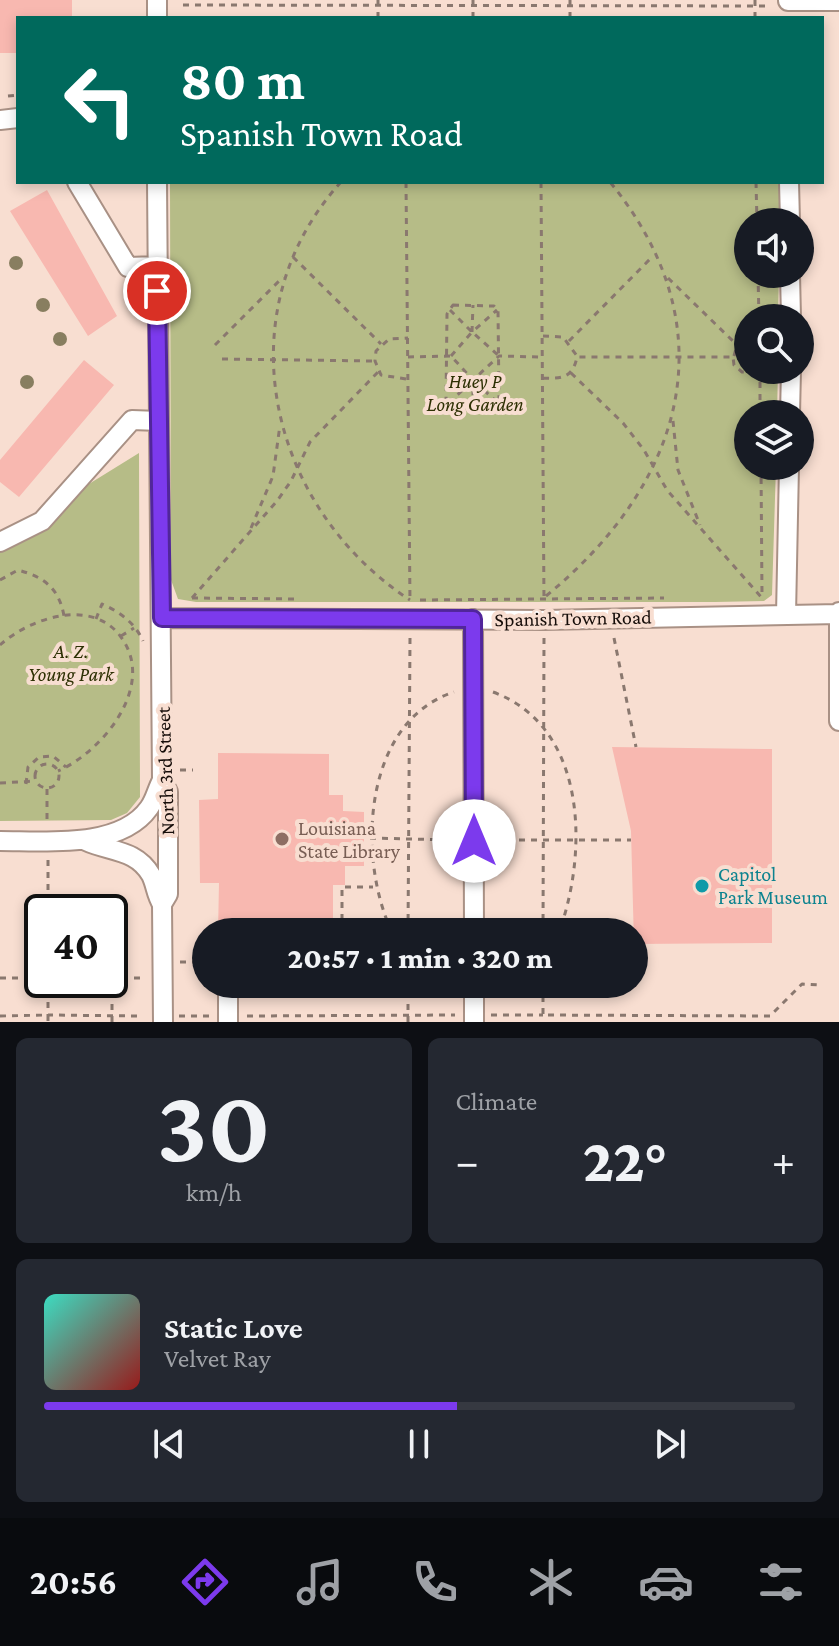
<!DOCTYPE html>
<html lang="en">
<head>
<meta charset="utf-8">
<style>
  body { margin:0; font-family:"Crimson Pro",serif; background:#242831; color:#f1f3f6; height:100vh; display:flex; flex-direction:column; font-size:30px; white-space:nowrap }
  * { box-sizing:border-box; margin:0 }
  p { font-size:26px; color:#9ea1a6 }
  .icon { flex:none; width:44px; height:44px; fill:none; stroke:currentColor; stroke-width:2; stroke-linecap:round; stroke-linejoin:round }
  .map { position:relative; height:1022px; overflow:hidden }
  .side { display:flex; flex-direction:column; gap:16px; padding:16px; background:#0d0f14; flex:1 }
  .side>* { flex:none }
  .banner { position:absolute; left:16px; top:16px; width:808px; height:168px; border-radius:0px; box-shadow:0 4px 12px #0003; background:#00695c; color:#fff; overflow:hidden }
  .tools { position:absolute; left:734px; top:208px; display:grid; gap:16px }
  .tools a { display:grid; place-items:center; width:80px; height:80px; border-radius:50%; background:#171b24; box-shadow:0 4px 12px #0003; font-size:40px }
  .speed { position:absolute; left:24px; top:894px; display:flex; gap:16px; font-size:40px; font-weight:700; text-align:center }
  .speed>* { display:grid; place-content:center; width:104px; height:104px; border-radius:50%; background:#171b24; box-shadow:0 4px 12px #0003; line-height:1 }
  .speed .limit { border:4px solid #111; border-radius:12px; background:#fff; color:#111 }
  .pin { position:absolute; display:grid; place-items:center; width:68px; height:68px; color:#fff; margin:-34px; border:4px solid #fff; border-radius:50%; box-shadow:0 2px 8px #0007 }
  .me { position:absolute; width:88px; margin:-44px; rotate:0deg; stroke-linejoin:round; filter:drop-shadow(0 0 6px #0008) }
  .turn { display:flex; align-items:center; gap:28px; height:168px; padding:0 32px; font-size:36px }
  .turn .icon { width:104px; height:104px; stroke-width:2.5 }
  .turn b { display:block; font-size:56px; line-height:68px }
  .big { font-size:60px; font-weight:800; line-height:1.1 }
  .side .widget { flex:1; display:flex; flex-direction:column; justify-content:center; gap:12px; min-width:0; padding:0 28px; border-radius:12px; background:#242831 }
  .side .dial { align-items:center; gap:0 }
  .dial b { font-size:104px; line-height:1 }
  .song { display:flex; align-items:center; gap:24px }
  .cover { width:96px; height:96px; border-radius:12px; background:linear-gradient(135deg,hsl(170 70% 55%),hsl(0 70% 35%)) }
  .played { height:8px; border-radius:4px; background:linear-gradient(90deg,#7c3aed 55%,#363941 55%) }
  .keys { display:flex; justify-content:space-around; direction:ltr }
  .heat { display:flex; justify-content:space-between; align-items:center; font-size:44px; direction:ltr }
  .side .tiles { flex:1; display:grid; gap:16px; grid-template-columns:1fr 1fr }
  .widget:last-child { grid-column:span 2 }
  .trip { position:absolute; left:192px; top:918px; width:456px; height:80px; border-radius:40px; background:#171b24; box-shadow:0 4px 12px #0003; font-weight:800; line-height:80px; text-align:center }
  .dock { display:flex; height:128px; justify-content:space-around; align-items:center; background:#090b0e; color:#9ea1a6 }
  .dock .icon { width:56px; height:56px }
  .dock .active { color:#7c3aed }
  .dock b { font-size:36px; color:#f1f3f6 }
  .map>svg:first-child { display:block }
  .green { fill:#b6bc87 }
  .building { fill:#f8b8b0 }
  .lines { fill:none; stroke-linecap:round; stroke-linejoin:round }
  .minor-casing { stroke:#a99185; stroke-width:22 }
  .path { stroke:#8a786f; stroke-width:3; stroke-dasharray:6 6; stroke-linecap:butt }
  .minor { stroke:#fff; stroke-width:18 }
  .tree { fill:#887e60 }
  .route-casing { stroke:#51269a; stroke-width:20 }
  .route { stroke:#7c3aed; stroke-width:14 }
  .education-dot { fill:#8d6e63; stroke:#f8ded1; stroke-width:3 }
  .culture-dot { fill:#0f9aa8; stroke:#f8ded1; stroke-width:3 }
  .labels { text-anchor:middle; dominant-baseline:central; stroke-width:8; stroke-linejoin:round; paint-order:stroke }
  .park-label { font-size:20px; font-style:italic; fill:#2d3003; stroke:#f8ded1 }
  .street-label { font-size:20px; fill:#160d09; stroke:#f8ded1 }
  .education-label { font-size:20px; fill:#785e54; stroke:#f8ded1; text-anchor:start }
  .culture-label { font-size:20px; fill:#0d838f; stroke:#f8ded1; text-anchor:start }
</style>
</head>
<body>
<div class="map">
<svg width="839" height="1022" viewBox="0 0 839 1022">
  <rect width="100%" height="100%" fill="#f8ded1"/>
  <path class="green" d="M 170,182 L 780,182 L 779,222 L 748,222 L 748,274 L 779,274 L 778,318 L 748,318 L 748,370 L 778,370 L 777,414 L 748,414 L 748,466 L 776,466 L 772,595 L 764,601 L 715,602 L 196,602 L 178,599 L 171,580 Z
    M 139,453 L 140,797 L 127,813 L 111,820 L 0,821 L 0,539 Z"/>
  <path class="building" d="M 0,0 L 72,0 L 72,18 L 18,18 L 18,53 L 0,53 Z
    M 47,190 L 117,316 L 88,336 L 10,211 Z
    M 84,360 L 114,385 L 19,497 L 0,482 L 0,460 Z
    M 612,747 L 772,749 L 772,943 L 634,944 L 631,831 Z
    M 218,753 L 329,754 L 329,795 L 343,795 L 343,811 L 364,812 L 364,866 L 345,866 L 345,885 L 333,885 L 333,929 L 218,932 L 219,883 L 200,883 L 199,800 L 218,799 Z"/>
  <g class="lines">
    <defs>
      <path id="minor" d="M 157,0 L 157,18
        M 788,1 L 839,1
        M 0,120 L 18,118
        M 77,182 L 128,267 L 157,266
        M 157,182 L 162,780 L 168,792 L 168,894 L 162,904 L 163,1022
        M 789,182 L 790,222
        M 790,274 L 791,318
        M 790,414 L 791,370
        M 0,542 L 42,521 L 132,420 L 159,421
        M 839,612 L 839,721
        M 786,615 L 789,466
        M 162,618 L 544,620 L 839,614
        M 473,619 L 474,932
        M 0,841 C 45,841 120,849 149,808 C 155,800 157,789 162,780
        M 86,841 C 110,852 136,849 151,875 C 156,885 156,895 162,904
        M 474,984 L 474,1022
        M 228,1022 L 228,984"/>
    </defs>
    <use href="#minor" class="minor-casing"/>
    <path class="path" d="M 378,0 L 378,18
      M 755,0 L 755,18
      M 183,5 L 771,6
      M 473,18 L 473,0
      M 570,18 L 570,0
      M 8,96 L 18,95
      M 341,182 C 223,312 268,507 410,600
      M 406,182 L 410,602
      M 541,182 L 544,602
      M 756,182 L 757,222
      M 293,257 L 381,344
      M 758,274 L 759,318
      M 668,278 L 737,345
      M 453,305 L 494,306 L 498,310 L 499,399 L 492,407 L 455,407 L 446,400 L 447,314 Z
      M 450,310 L 472,332 L 497,310
      M 472,332 L 473,305
      M 543,336 L 563,337 L 577,356
      M 569,341 L 653,256
      M 215,345 L 283,277
      M 451,356 L 472,332 L 499,356
      M 734,356 L 737,345 L 748,341
      M 408,357 L 451,356 L 473,380 L 499,356 L 542,357
      M 222,359 L 375,361
      M 760,370 L 760,414
      M 571,373 L 623,423 L 644,450 L 667,490 L 762,598
      M 543,378 C 563,379 573,377 577,357 L 733,357 L 734,365 L 742,372 L 775,373
      M 406,379 L 381,375 L 375,361 L 376,351 L 389,339 L 408,338
      M 449,403 L 473,380 L 498,403
      M 473,407 L 473,380
      M 673,421 L 678,470 L 700,525
      M 761,466 L 762,596
      M 251,528 L 273,476 L 280,425
      M 0,580 L 18,570 C 44,577 59,588 64,616
      M 546,596 C 684,483 730,329 610,182
      M 192,598 L 300,599
      M 192,598 L 277,501 L 291,481 L 310,442 L 379,371
      M 420,600 L 664,598
      M 96,619 L 102,604 C 120,612 135,623 143,641
      M 121,636 L 134,628
      M 614,638 L 636,747
      M 0,645 C 30,618 92,597 121,637 C 157,686 102,752 58,771
      M 493,692 C 588,727 588,853 559,932
      M35 776a12 12 0 1 1 24 0a12 12 0 1 1-24 0Z
      M 180,770 L 193,770
      M 0,783 L 35,781
      M 26,784 L 28,767 L 39,757 L 53,756 L 66,767
      M 47,789 L 47,824
      M 370,838 L 452,840
      M 495,840 L 631,840
      M 48,860 L 48,912
      M 342,932 L 342,887 L 373,887
      M 392,932 C 357,859 362,722 454,692
      M 408,932 L 410,638
      M 543,932 L 544,638
      M 194,954 L 206,954
      M 180,962 L 194,962
      M 42,967 L 36,973 L 37,982 L 48,990
      M 0,978 L 35,978
      M 110,978 L 145,978
      M 441,984 L 457,988
      M 543,984 L 543,1015 L 770,1016 L 802,984 L 820,985
      M 492,988 L 507,984
      M 48,990 L 48,1015 L 140,1016
      M 48,990 L 60,980
      M 491,1015 L 543,1015
      M 0,1016 L 48,1015 L 48,1022
      M 179,1016 L 211,1016
      M 247,1016 L 455,1015
      M 112,1022 L 112,978
      M 408,1022 L 408,984"/>
    <use href="#minor" class="minor"/>
  </g>
  <g class="tree">
    <circle cx="16" cy="263" r="7"/>
    <circle cx="43" cy="305" r="7"/>
    <circle cx="60" cy="339" r="7"/>
    <circle cx="27" cy="382" r="7"/>
  </g>
  <g class="lines">
    <defs>
      <path id="route" d="M 157,291 L 162,618 L 473,619 L 474,841"/>
    </defs>
    <use href="#route" class="route-casing"/>
    <use href="#route" class="route"/>
  </g>
  <circle class="education-dot" cx="282" cy="839" r="8"/>
  <circle class="culture-dot" cx="702" cy="886" r="8"/>
  <g class="labels">
    <g class="park-label">
      <text x="475" y="381">Huey P<tspan x="475" dy="23">Long Garden</tspan></text>
      <text x="71" y="651">A. Z.<tspan x="71" dy="23">Young Park</tspan></text>
    </g>
    <g class="street-label">
      <text transform="translate(573 618) rotate(-1)">Spanish Town Road</text>
      <text transform="translate(165 771) rotate(-92)">North 3rd Street</text>
    </g>
    <g class="education-label">
      <text x="298" y="828">Louisiana<tspan x="298" dy="23">State Library</tspan></text>
    </g>
    <g class="culture-label">
      <text x="718" y="874">Capitol<tspan x="718" dy="23">Park Museum</tspan></text>
    </g>
  </g>
</svg>
<div class="tools">
<a><svg class="icon" aria-label="sound" viewBox="0 0 24 24"><path d="M4 9h4l5-4v14l-5-4H4zM17 9q2 3 0 6"/></svg></a>
<a><svg class="icon" aria-label="search" viewBox="0 0 24 24"><circle cx="10" cy="10" r="6"/><path d="M15 15l6 6"/></svg></a>
<a><svg class="icon" aria-label="layers" viewBox="0 0 24 24"><path d="M12 4l9 5-9 5-9-5zM3 14l9 5 9-5"/></svg></a>
</div>
<div class="speed"><div class="limit">40</div></div>
<div class="pin" style="left:157px;top:291px;background:#d93025"><svg class="icon" aria-label="arrive" viewBox="0 0 24 24"><path d="M6 21V4h12l-3 4 3 4H6"/></svg></div>
<svg class="me" style="left:474px;top:841px" viewBox="-20 -20 40 40"><circle r="19" fill="#fff"/><path d="M0-13L10 11 0 6-10 11z" fill="#7c3aed"/></svg>
<div class="trip">20:57 · 1 min · 320 m</div>
<div class="banner">
<div class="turn"><svg class="icon" aria-label="left" viewBox="0 0 24 24"><path d="M17 20v-9H6M10 6l-5 5 5 5"/></svg><div><b>80 m</b>Spanish Town Road</div></div>
</div>
</div>
<section class="side">
<div class="tiles">
<div class="widget dial"><b>30</b><p>km/h</p></div>
<div class="widget"><p>Climate</p>
<div class="heat"><a>−</a><b class="big">22°</b><a>+</a></div>
</div>
<div class="widget">
<div class="song"><i class="cover"></i><div><b>Static Love</b><p>Velvet Ray</p></div></div>
<div class="played"></div>
<div class="keys"><svg class="icon" aria-label="previous" viewBox="0 0 24 24"><path d="M18 5L8 12l10 7zM5 5v14"/></svg><svg class="icon" aria-label="pause" viewBox="0 0 24 24"><path d="M8 5v14M16 5v14"/></svg><svg class="icon" aria-label="next" viewBox="0 0 24 24"><path d="M6 5l10 7-10 7zM19 5v14"/></svg></div>
</div>
</div>
</section>
<nav class="dock">
<b>20:56</b>
<svg class="icon active" aria-label="directions" viewBox="0 0 24 24"><path d="M12 3l9 9-9 9-9-9zM9 14v-3h6M13 9l2 2-2 2"/></svg>
<svg class="icon" aria-label="music" viewBox="0 0 24 24"><path d="M9 18V5l10-2v13"/><circle cx="6" cy="18" r="3"/><circle cx="16" cy="16" r="3"/></svg>
<svg class="icon" aria-label="phone" viewBox="0 0 24 24"><path d="M5 4h4l2 5-3 2q2 4 5 5l2-3 5 2v4C11 20 4 13 5 4z"/></svg>
<svg class="icon" aria-label="climate" viewBox="0 0 24 24"><path d="M12 3v18M4 7l16 10M4 17L20 7"/></svg>
<svg class="icon" aria-label="car" viewBox="0 0 24 24"><path d="M5 17H2v-5l4-1 3-4h7l3 4 3 1v5h-3M9 17h6M6 11h13"/><circle cx="7" cy="17" r="2"/><circle cx="17" cy="17" r="2"/></svg>
<svg class="icon" aria-label="filters" viewBox="0 0 24 24"><path d="M4 7h16M4 17h16"/><circle cx="9" cy="7" r="2"/><circle cx="15" cy="17" r="2"/></svg>
</nav>
</body>
</html>
